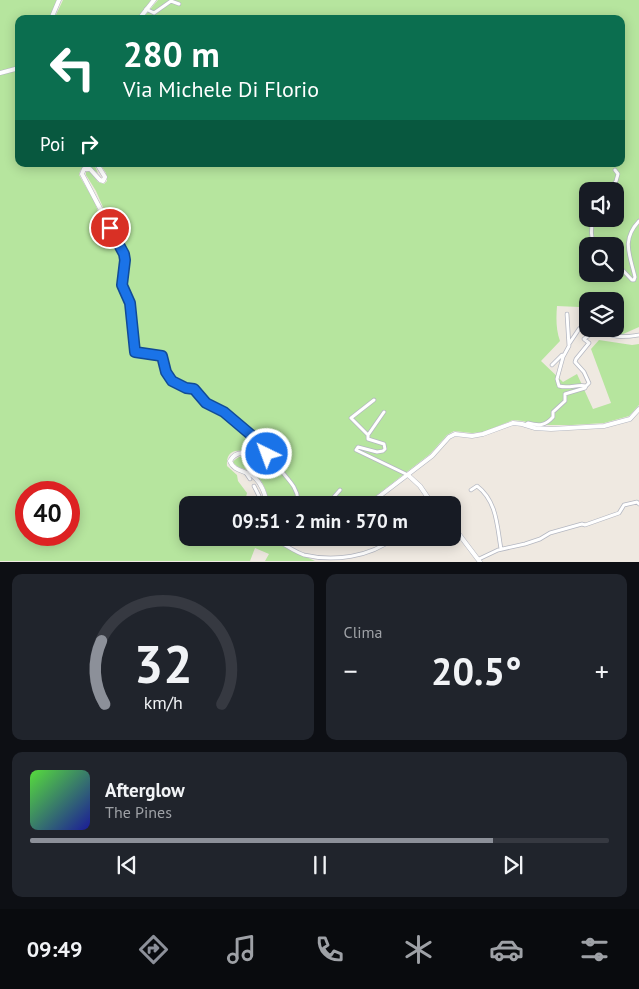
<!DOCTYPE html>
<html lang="it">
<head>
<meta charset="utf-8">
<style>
  body { margin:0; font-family:"PT Sans",sans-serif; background:#20242c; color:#f1f3f6; height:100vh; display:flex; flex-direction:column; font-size:19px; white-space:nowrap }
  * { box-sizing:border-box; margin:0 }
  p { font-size:16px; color:#9ea1a6 }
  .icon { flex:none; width:28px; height:28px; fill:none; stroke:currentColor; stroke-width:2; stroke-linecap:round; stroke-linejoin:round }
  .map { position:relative; height:562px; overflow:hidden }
  .sheet { display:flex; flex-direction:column; gap:12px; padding:12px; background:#0d0f14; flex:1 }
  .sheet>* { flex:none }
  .banner { position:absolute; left:15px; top:15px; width:610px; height:152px; border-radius:10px; box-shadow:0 2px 12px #0003; background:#0b6e4f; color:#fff; overflow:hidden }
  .tools { position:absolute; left:579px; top:182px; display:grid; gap:10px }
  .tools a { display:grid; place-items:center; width:45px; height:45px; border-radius:10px; background:#171b24; box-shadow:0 2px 12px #0003; font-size:25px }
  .speed { position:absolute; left:15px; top:481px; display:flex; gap:10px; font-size:25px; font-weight:700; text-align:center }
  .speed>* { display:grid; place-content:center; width:65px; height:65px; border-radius:50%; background:#171b24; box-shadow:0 2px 12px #0003; line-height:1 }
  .speed .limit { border:8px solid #d22; background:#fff; color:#111 }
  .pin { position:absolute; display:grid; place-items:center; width:42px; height:42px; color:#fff; margin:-21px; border:2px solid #fff; border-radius:50%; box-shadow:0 1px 5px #0007 }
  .me { position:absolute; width:55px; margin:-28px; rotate:318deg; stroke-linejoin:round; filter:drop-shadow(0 0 4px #0008) }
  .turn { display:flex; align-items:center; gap:18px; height:105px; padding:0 25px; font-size:22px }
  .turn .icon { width:65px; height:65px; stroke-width:2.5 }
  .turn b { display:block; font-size:35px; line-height:42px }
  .then { display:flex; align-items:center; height:48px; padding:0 25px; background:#0003; gap:10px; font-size:19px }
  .big { font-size:38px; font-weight:800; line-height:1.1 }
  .sheet .tile { flex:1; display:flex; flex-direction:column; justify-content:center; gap:8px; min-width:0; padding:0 18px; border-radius:10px; background:#20242c }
  .sheet .dial { align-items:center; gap:0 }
  .dial svg { height:130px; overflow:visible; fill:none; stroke:#363941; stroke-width:7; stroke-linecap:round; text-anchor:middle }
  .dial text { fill:#f1f3f6; stroke:none }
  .song { display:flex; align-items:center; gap:15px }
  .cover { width:60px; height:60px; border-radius:8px; background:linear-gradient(135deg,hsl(110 70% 55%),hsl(240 70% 35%)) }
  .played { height:5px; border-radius:2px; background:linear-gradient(90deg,#8c9099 80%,#363941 80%) }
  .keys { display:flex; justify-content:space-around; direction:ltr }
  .heat { display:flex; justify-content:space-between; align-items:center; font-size:28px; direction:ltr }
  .sheet .tiles { flex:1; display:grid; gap:12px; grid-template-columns:1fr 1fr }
  .tile:last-child { grid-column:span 2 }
  .trip { position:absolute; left:179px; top:496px; width:282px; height:50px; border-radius:10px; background:#171b24; box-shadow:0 2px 12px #0003; font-weight:800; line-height:50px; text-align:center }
  .tab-bar { display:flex; height:80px; justify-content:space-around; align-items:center; background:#090b0e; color:#9ea1a6 }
  .tab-bar .icon { width:35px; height:35px }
  .tab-bar .current { color:#8c9099 }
  .tab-bar b { font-size:22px; color:#f1f3f6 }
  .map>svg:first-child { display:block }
  .green { fill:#b6e59e; fill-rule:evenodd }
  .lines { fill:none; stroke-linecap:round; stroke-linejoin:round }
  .street-casing { stroke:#b4b7c1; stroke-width:4.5 }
  .secondary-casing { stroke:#b4b7c1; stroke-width:5 }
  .street { stroke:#fff; stroke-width:3 }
  .secondary { stroke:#fff; stroke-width:4 }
  .route-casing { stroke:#114b97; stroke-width:12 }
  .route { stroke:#1a73e8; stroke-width:9 }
</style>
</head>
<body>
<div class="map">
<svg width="639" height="562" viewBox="0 0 639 562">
  <rect width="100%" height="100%" fill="#efe9e1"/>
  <path class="green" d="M 0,0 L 57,0 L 49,19 L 19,19 L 19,66 L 0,71 Z
    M 63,0 L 151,0 L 138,19 L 54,19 Z
    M 158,0 L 639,0 L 639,327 L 621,335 L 603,329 L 615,329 L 615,301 L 588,301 L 587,317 L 579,307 L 557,306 C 556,318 556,330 560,341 L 541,361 L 563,382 L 577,374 L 593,409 L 611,403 L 591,349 L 599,340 L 632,345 L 639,344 L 639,405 L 629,416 L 604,423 L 572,425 L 535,425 L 523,421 L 513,420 L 483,432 L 472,433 L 454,431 L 447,435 L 430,454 L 364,505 L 270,505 C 267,493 263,477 250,471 C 243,468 237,468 233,462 C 243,450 255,459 267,459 L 270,454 L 267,448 L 225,410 L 207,401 L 195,387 L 187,386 L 174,379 L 169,371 L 166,357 L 163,354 L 137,348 L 134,310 L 125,285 L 128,260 L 127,253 L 118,233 L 109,221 L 96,191 L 86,175 L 86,172 L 90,171 L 98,182 L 104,184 L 107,181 L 106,173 L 100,164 L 621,164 L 621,19 L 142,19 ZM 588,191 L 615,191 L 615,219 L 588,219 ZM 588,246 L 615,246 L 615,274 L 588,274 Z
    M 19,70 L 19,164 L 94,164 L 98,173 L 86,165 L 80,171 L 79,175 L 94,201 L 101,219 L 122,256 L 120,283 L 129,311 L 131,337 L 134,354 L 160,360 L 165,374 L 172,383 L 193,392 L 209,408 L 221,413 L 241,430 L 264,453 C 253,454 225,441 227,466 L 237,475 L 238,481 L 247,493 L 244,505 L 188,505 L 188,538 L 216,538 L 218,541 L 227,542 L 235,538 L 270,538 L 286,548 L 315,561 L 265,561 L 269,554 L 255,548 L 250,561 L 0,561 L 0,75 ZM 26,492 L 69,492 L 69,535 L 26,535 Z"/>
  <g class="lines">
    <defs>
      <path id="street" d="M 146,9 L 154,13 L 171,1 L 179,4
        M 609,191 L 616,181 L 618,174 L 615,170
        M 593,219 C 591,229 590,238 596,246
        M 615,262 L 632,280 L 634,280 L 635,277 C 630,255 621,240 639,221
        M 569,344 L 579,329 L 588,321
        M 563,357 L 569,346 L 567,314
        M 586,386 L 589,383 L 584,372 L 575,362 L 576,359 L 589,343 L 584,339 L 596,330 C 614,337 620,338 639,335
        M 374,400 L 351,418 L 368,435 L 368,439 L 384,444 L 385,449 L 383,451 L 377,452 L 358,447 L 356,450 L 408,475
        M 525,425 L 528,423 C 539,426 545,426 553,417 L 553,412 L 565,401 L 565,394 L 585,388 L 586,386 C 577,384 569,389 559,386 L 557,379 L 563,357 L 562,355 L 552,365
        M 368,435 L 384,412
        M 267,454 C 275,457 276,462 280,469 C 287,479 297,486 298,500 L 301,502 L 329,500 L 333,498 L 340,490
        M 246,473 L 250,479
        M 254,486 L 259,496 L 261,505
        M 471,490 L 477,486 C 497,501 497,526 501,549
        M 274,538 C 283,544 293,551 304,555 C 334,562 370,557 394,538
        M 479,559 L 498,550 L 525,544 L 540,539 L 550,533 L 582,524 L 585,525 L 619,513 L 624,505 L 637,502 L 639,504"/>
      <path id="secondary" d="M 51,19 L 59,0
        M 139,19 L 154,0
        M 0,73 L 19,68
        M 97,164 L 105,177 L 103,181 L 100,180 L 90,169 L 84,169 L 82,174 L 124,254 L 125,260 L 122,285 L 131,310 L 134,349 L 137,352 L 162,356 L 166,372 L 172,381 L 186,388 L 194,389 L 206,403 L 227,414 L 265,450 L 267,454 L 266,457 C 254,455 237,447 230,461 C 234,472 245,470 253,476 C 262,483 265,495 268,505
        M 408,475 L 420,486 L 433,505
        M 368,505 L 432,456 L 449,437 L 455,434 L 472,436 L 483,434 L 513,423 L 522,424 L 535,428 L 551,429 L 604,426 L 630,419 L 639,409
        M 452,525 L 480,562
        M 298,538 L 311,539 L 321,538"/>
    </defs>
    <use href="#street" class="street-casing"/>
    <use href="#secondary" class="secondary-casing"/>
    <use href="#street" class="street"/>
    <use href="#secondary" class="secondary"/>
  </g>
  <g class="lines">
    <defs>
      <path id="route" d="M 110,228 L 124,254 L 125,260 L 122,285 L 130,303 L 135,352 L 162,356 L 166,372 L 172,381 L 186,388 L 194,389 L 206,403 L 224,412 L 250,434 L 267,454"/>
    </defs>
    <use href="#route" class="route-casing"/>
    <use href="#route" class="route"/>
  </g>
</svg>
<div class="tools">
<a><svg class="icon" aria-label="sound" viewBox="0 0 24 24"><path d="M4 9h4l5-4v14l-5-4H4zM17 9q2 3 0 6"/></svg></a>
<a><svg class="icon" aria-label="search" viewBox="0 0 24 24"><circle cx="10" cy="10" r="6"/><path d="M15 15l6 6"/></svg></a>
<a><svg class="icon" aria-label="layers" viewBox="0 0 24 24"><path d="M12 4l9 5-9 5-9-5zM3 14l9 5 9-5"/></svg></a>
</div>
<div class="speed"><div class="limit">40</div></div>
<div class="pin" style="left:110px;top:228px;background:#d93025"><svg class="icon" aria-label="arrive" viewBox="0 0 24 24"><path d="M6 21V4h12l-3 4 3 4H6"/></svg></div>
<svg class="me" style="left:267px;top:454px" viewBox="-20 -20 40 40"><circle r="17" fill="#1a73e8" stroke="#fff" stroke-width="3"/><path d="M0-11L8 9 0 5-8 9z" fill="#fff"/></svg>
<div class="trip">09:51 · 2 min · 570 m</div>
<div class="banner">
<div class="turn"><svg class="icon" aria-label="left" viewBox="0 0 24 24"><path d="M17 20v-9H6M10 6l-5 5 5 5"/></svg><div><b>280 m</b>Via Michele Di Florio</div></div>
<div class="then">Poi<svg class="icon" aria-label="right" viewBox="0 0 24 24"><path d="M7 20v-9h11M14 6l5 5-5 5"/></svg></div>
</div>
</div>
<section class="sheet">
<div class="tiles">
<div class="tile dial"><svg viewBox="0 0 100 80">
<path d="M14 69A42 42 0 1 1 86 69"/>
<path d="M14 69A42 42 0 0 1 12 30" stroke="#8c9099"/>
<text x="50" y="56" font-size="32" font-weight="700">32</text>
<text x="50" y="72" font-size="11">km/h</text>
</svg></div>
<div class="tile"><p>Clima</p>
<div class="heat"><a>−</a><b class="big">20.5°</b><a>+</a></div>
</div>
<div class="tile">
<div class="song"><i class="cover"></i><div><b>Afterglow</b><p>The Pines</p></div></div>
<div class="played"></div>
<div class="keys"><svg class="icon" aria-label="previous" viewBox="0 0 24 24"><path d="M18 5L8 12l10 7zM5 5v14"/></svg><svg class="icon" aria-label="pause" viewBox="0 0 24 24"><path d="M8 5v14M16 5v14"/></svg><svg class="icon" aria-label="next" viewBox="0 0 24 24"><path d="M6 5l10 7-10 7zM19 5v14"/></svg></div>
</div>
</div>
</section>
<nav class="tab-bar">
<b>09:49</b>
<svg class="icon current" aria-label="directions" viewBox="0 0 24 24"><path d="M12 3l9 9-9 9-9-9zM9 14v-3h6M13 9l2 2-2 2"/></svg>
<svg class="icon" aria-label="music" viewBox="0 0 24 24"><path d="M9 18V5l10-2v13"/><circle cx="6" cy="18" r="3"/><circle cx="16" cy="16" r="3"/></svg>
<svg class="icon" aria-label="phone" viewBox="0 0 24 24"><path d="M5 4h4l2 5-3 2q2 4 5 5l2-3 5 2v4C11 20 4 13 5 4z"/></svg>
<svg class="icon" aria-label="climate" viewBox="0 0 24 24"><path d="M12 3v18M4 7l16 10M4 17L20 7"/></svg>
<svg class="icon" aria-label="car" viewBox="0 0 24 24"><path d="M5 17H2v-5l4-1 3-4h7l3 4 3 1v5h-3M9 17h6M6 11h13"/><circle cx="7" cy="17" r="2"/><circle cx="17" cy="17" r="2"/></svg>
<svg class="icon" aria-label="filters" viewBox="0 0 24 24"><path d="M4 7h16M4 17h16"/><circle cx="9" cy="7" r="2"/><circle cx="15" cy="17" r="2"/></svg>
</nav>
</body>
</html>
